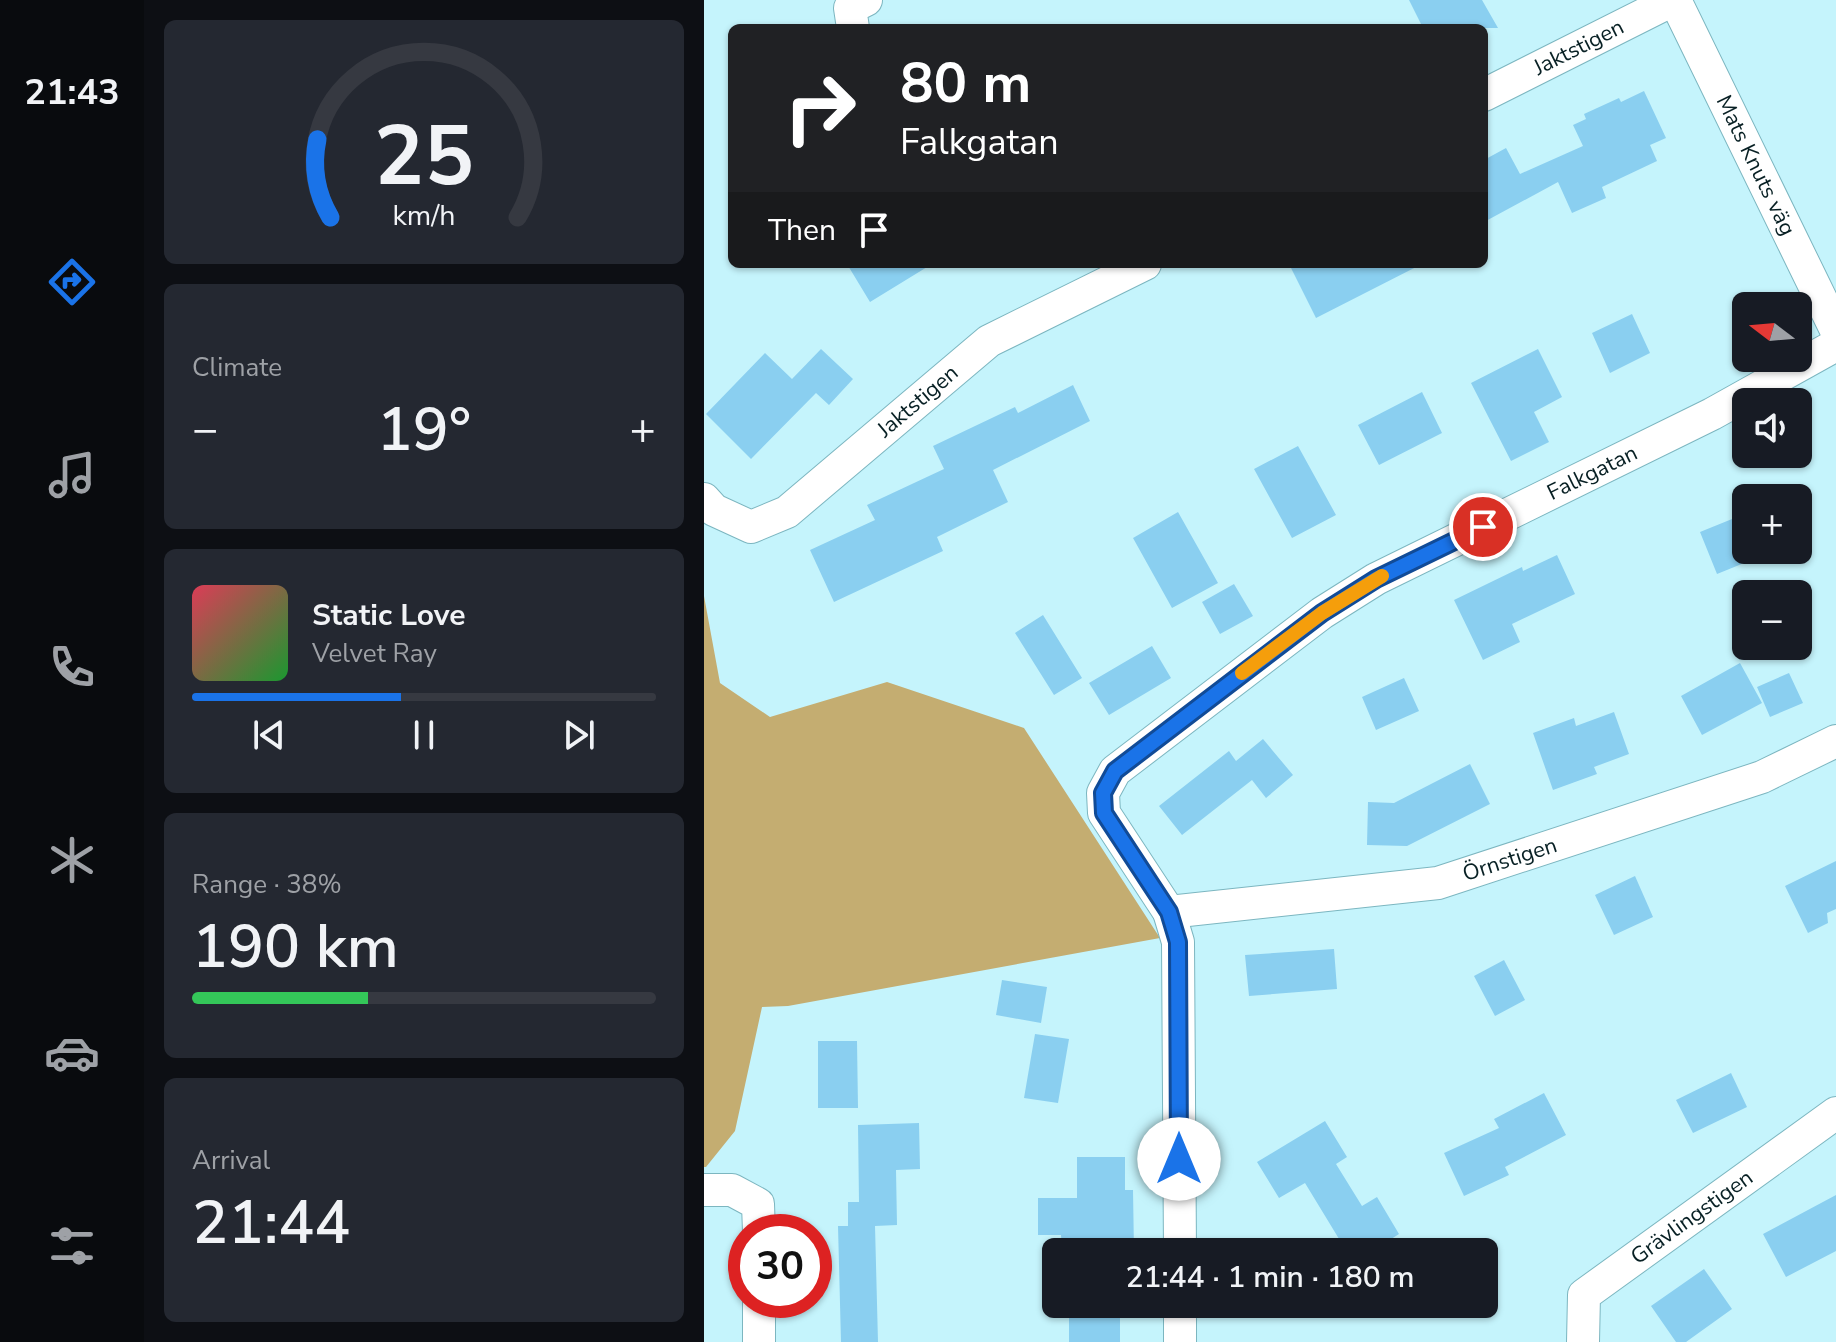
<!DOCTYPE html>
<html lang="en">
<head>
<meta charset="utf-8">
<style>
  body { margin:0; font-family:"Nunito Sans",sans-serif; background:#242831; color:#f1f3f6; height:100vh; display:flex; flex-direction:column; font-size:30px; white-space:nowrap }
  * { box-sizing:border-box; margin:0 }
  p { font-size:26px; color:#9ea1a6 }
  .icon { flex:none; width:44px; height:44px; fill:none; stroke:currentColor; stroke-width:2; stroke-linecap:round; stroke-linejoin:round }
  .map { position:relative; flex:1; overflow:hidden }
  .drawer { display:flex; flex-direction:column; gap:20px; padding:20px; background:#0d0f14; width:560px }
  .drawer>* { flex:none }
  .hud { position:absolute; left:24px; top:24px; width:760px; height:244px; border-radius:12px; box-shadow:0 2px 6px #0004; background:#202124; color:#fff; overflow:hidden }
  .needle { width:52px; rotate:286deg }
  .controls { position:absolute; left:1028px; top:292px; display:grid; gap:16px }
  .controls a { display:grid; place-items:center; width:80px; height:80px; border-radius:12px; background:#171b24; box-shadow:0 2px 6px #0004; font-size:40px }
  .speed { position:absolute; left:24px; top:1214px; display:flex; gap:16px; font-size:40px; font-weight:700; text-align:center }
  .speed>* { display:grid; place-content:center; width:104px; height:104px; border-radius:50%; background:#171b24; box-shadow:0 2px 6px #0004; line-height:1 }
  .speed .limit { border:12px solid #d22; background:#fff; color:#111 }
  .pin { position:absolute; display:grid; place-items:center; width:68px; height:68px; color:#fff; margin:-34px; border:4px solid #fff; border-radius:50%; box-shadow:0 2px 8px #0007 }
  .me { position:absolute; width:88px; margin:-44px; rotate:0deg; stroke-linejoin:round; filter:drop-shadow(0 0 6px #0008) }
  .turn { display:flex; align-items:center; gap:28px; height:168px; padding:0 40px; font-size:36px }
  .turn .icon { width:104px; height:104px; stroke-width:2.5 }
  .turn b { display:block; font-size:56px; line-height:68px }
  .then { display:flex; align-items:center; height:76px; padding:0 40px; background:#0003; gap:16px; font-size:30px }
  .big { font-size:60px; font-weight:600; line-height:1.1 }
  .drawer .tile { flex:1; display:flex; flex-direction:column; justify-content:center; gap:12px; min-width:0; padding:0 28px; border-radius:12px; background:#242831 }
  .drawer .dial { align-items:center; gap:0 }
  .dial svg { height:208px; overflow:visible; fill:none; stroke:#363941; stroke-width:7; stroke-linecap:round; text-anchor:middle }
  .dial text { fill:#f1f3f6; stroke:none }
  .song { display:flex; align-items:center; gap:24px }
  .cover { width:96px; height:96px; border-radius:12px; background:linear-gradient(135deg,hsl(350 70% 55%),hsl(130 70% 35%)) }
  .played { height:8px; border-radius:4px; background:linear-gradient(90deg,#1a73e8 45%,#363941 45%) }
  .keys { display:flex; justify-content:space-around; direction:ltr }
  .heat { display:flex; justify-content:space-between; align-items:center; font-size:44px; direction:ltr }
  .charge { height:12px; border-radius:6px; background:linear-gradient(90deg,#34c759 38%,#363941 0) }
  .trip { position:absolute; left:338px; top:1238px; width:456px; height:80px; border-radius:12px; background:#171b24; box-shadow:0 2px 6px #0004; font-weight:600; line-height:80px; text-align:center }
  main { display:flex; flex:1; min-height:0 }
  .tab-bar { display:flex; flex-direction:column; width:144px; justify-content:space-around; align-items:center; background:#090b0e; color:#9ea1a6 }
  .tab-bar .icon { width:56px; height:56px }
  .tab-bar .selected { color:#1a73e8 }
  .tab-bar b { font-size:36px; color:#f1f3f6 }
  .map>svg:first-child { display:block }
  .forest { fill:#c4ad71 }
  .building { fill:#8acff0 }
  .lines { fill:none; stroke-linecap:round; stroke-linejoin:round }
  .minor-casing { stroke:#7cb6c0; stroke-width:34 }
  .minor { stroke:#fff; stroke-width:32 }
  .route-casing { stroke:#114b97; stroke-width:20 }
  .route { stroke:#1a73e8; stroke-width:14 }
  .slow { stroke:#f59e0b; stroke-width:14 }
  .labels { text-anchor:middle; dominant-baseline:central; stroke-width:6; stroke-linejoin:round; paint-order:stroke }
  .street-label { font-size:22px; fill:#082024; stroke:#effafc }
</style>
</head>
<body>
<main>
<nav class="tab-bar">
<b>21:43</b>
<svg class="icon selected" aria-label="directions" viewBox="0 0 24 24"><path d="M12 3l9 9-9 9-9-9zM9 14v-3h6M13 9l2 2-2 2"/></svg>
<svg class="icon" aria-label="music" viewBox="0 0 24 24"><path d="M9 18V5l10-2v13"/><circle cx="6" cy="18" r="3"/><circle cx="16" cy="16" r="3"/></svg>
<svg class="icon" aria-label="phone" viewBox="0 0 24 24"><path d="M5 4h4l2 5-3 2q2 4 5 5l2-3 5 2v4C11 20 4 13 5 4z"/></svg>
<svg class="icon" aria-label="climate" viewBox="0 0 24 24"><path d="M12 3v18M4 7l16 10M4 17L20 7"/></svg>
<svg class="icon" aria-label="car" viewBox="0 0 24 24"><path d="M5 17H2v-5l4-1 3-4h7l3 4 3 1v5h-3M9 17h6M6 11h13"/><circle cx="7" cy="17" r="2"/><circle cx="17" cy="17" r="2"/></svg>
<svg class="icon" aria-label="filters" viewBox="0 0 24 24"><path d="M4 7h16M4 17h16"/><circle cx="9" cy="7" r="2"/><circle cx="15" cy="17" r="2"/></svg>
</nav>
<section class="drawer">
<div class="tile dial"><svg viewBox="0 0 100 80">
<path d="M14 69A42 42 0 1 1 86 69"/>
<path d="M14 69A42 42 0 0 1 9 39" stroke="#1a73e8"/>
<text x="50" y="56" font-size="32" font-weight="700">25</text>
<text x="50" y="72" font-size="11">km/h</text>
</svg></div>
<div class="tile"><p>Climate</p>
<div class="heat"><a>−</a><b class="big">19°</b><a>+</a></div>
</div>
<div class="tile">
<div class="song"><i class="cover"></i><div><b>Static Love</b><p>Velvet Ray</p></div></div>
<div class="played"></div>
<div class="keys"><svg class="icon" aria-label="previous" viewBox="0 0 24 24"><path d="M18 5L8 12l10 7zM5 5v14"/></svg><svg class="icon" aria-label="pause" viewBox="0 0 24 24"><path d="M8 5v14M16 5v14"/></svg><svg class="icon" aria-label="next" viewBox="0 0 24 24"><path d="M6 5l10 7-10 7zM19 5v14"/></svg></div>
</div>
<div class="tile"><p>Range · 38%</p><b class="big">190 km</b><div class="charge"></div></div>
<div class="tile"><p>Arrival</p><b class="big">21:44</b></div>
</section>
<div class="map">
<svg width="1132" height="1342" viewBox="0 0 1132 1342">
  <rect width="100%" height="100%" fill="#c5f4fc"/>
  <path class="forest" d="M 0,596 L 16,683 L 66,717 L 183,682 L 320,728 L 456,938 L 84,1006 L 58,1007 L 31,1131 L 2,1167 L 0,1167 Z"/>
  <path class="building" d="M 705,0 L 778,0 L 794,28 L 719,28 Z
    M 940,91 L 962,138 L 946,145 L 953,161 L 898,187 L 902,198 L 868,213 L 854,182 L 780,222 L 780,160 L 802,148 L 816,174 L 879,146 L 869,125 L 882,119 L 880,114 L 915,98 L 917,102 Z
    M 143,264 L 228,264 L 166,302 Z
    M 585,264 L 718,264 L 612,318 Z
    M 928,314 L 946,353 L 906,373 L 888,333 Z
    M 117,349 L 149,379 L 125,405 L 112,393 L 47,459 L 2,414 L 61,353 L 88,379 Z
    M 834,349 L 858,397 L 830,412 L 845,442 L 807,461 L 767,383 Z
    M 369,385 L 386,421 L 289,470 L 304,502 L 233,537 L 239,551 L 130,602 L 106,550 L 171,520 L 163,505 L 240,469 L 229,446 L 311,407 L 314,413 Z
    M 718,392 L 738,433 L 675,465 L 654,425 Z
    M 594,446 L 632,515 L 588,538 L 550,469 Z
    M 474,512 L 514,583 L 468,608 L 429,538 Z
    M 1033,517 L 1042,538 L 1042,550 L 1047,550 L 1050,559 L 1013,574 L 996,532 Z
    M 853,555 L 871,594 L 808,624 L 816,642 L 779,660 L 750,600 L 818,567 L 819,571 Z
    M 530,584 L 549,616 L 516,634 L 498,602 Z
    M 339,615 L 378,678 L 350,695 L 311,633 Z
    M 448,646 L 467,678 L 405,715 L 385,683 Z
    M 1036,663 L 1058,703 L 998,735 L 977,696 Z
    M 1085,673 L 1099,703 L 1066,717 L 1053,687 Z
    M 700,678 L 715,711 L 672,730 L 658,697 Z
    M 910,712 L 925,754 L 890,767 L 893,774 L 849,790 L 829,733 L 870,718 L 872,726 Z
    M 559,739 L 589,775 L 562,798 L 548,780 L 478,835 L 455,806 L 525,751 L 532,761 Z
    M 766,764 L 786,804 L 703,846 L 663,845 L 664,802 L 690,803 Z
    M 1132,861 L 1132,909 L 1123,913 L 1124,923 L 1104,933 L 1081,886 Z
    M 931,876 L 949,917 L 910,935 L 891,895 Z
    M 630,949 L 633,989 L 545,996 L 541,955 Z
    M 800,960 L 821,1000 L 791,1016 L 770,976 Z
    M 298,980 L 343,987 L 337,1023 L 292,1015 Z
    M 331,1034 L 365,1039 L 354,1103 L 320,1098 Z
    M 114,1041 L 153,1041 L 154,1108 L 114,1108 Z
    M 1027,1073 L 1043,1107 L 989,1133 L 972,1100 Z
    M 840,1093 L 862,1135 L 801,1167 L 805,1175 L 760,1196 L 740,1153 L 795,1128 L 790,1119 Z
    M 621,1121 L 643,1157 L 632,1164 L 658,1206 L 673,1197 L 695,1234 L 667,1252 L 643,1252 L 601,1183 L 575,1198 L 553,1162 Z
    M 215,1123 L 216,1169 L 192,1170 L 193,1225 L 171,1226 L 174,1342 L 137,1342 L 134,1226 L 144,1226 L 144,1202 L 155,1202 L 154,1125 Z
    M 373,1157 L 421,1157 L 421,1190 L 429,1190 L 430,1252 L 358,1252 L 357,1235 L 334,1235 L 334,1198 L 373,1198 Z
    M 1132,1195 L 1132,1251 L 1082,1277 L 1059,1234 Z
    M 1000,1269 L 1028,1309 L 982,1342 L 972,1342 L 947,1306 Z
    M 365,1314 L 416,1315 L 416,1342 L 365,1342 Z"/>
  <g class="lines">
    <defs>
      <g id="minor">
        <path id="s1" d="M 971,0 L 1132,330"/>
        <path d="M 149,28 L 146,8 L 162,0"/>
        <path id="s2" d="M 780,95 L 969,0"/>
        <path id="s3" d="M 0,499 L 10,510 L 47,527 L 83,512 L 285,341 L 441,264"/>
        <path id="s4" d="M 465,912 L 734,883 L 1058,777 L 1132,741"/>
        <path d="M 0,1190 L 28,1190 L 54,1204 L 55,1232"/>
        <path id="s5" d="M 476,1252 L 474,942 L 465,912 L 400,813 L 399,793 L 411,771 L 618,613 L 672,579 L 1008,414 L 1132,345"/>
        <path d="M 55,1300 L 55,1342"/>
        <path d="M 476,1304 L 476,1342"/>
        <path id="s6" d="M 879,1342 L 880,1295 L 1132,1113"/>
      </g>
    </defs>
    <use href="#minor" class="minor-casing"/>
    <use href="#minor" class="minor"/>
  </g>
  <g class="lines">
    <defs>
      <path id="route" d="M 475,1159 L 474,942 L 465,912 L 400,813 L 399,793 L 411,771 L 618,613 L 672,579 L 779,527"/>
    </defs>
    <use href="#route" class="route-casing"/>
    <use href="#route" class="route"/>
    <path class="slow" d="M 538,673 L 618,613 L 678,576"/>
  </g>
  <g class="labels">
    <g class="street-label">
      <text stroke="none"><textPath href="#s2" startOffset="106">Jaktstigen</textPath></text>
      <text stroke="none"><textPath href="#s1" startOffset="184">Mats Knuts väg</textPath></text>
      <text stroke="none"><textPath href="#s3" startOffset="266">Jaktstigen</textPath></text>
      <text stroke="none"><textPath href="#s5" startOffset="1070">Falkgatan</textPath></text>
      <text stroke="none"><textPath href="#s4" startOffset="346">Örnstigen</textPath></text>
      <text stroke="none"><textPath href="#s6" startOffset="180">Grävlingstigen</textPath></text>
    </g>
  </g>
</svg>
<div class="controls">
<a><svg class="needle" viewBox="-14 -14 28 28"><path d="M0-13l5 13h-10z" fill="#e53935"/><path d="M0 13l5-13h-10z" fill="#9ea1a6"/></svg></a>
<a><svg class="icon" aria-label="sound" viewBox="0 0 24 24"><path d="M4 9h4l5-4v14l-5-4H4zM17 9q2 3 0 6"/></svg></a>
<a>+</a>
<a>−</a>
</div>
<div class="speed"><div class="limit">30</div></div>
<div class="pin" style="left:779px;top:527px;background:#d93025"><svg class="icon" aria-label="arrive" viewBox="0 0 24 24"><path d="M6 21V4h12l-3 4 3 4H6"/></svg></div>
<svg class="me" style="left:475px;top:1159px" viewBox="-20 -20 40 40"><circle r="19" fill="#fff"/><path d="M0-13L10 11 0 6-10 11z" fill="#1a73e8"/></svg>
<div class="trip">21:44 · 1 min · 180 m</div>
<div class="hud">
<div class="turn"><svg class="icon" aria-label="right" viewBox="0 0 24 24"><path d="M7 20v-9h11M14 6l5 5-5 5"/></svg><div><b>80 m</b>Falkgatan</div></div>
<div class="then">Then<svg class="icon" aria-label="arrive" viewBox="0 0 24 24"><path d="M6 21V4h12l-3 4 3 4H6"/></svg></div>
</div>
</div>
</main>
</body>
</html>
